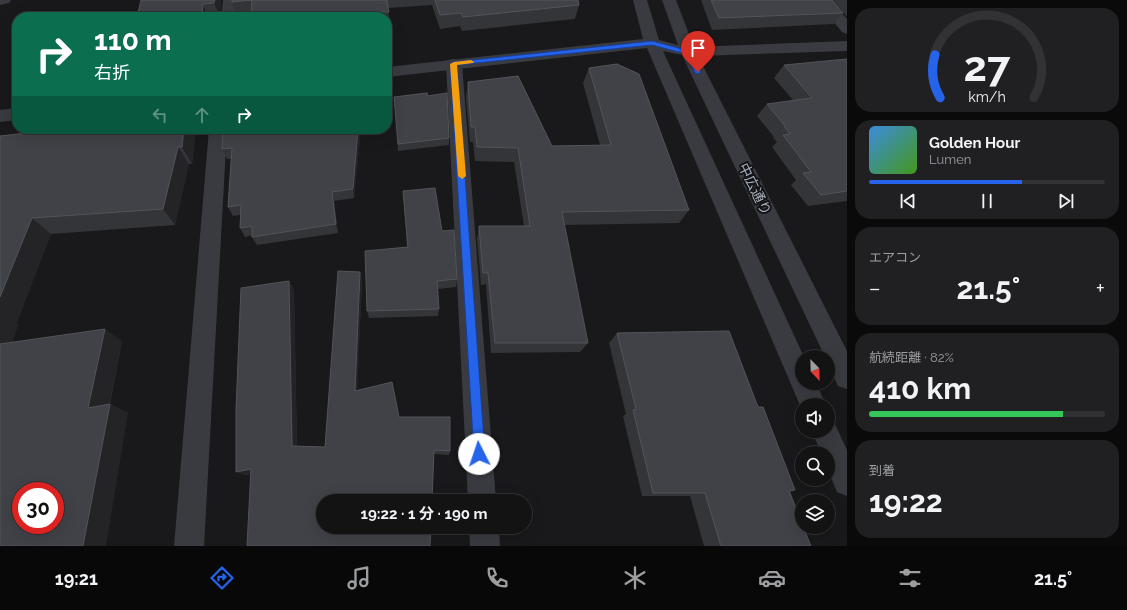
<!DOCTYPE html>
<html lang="ja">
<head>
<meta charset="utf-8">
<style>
  body { margin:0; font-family:Raleway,"Noto Sans JP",sans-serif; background:#202022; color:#f1f3f6; height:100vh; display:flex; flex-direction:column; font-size:15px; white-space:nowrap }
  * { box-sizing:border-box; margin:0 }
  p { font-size:13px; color:#9d9ea0 }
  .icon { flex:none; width:22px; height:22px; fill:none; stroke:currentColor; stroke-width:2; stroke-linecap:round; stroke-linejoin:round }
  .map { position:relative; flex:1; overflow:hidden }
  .panel { display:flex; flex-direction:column; gap:8px; padding:8px; background:#0a0a0b; width:280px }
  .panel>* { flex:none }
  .top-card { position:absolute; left:12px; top:12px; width:380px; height:122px; border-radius:16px; box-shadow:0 4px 16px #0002,0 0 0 1px #323234; background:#0b6e4f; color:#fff; overflow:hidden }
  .needle { width:26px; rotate:157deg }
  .controls { position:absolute; left:795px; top:350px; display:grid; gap:8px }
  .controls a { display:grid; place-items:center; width:40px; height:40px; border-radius:50%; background:#131314; box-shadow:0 4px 16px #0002,0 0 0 1px #323234; font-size:20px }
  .speed { position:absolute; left:12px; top:482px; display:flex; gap:8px; font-size:20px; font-weight:700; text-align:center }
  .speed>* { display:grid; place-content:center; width:52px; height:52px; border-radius:50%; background:#131314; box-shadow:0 4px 16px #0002,0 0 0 1px #323234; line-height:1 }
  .speed .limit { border:6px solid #d22; background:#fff; color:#111 }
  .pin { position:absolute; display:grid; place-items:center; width:34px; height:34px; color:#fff; margin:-41px -17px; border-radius:50% 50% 50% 0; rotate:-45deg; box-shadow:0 0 4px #0007 }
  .pin .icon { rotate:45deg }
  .me { position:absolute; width:44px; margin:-22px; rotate:356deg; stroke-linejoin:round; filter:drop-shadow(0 0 3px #0008) }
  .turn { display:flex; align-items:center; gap:14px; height:84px; padding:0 16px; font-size:18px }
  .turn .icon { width:52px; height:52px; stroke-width:2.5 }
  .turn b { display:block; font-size:28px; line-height:34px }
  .lanes { display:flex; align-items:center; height:38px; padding:0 16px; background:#0003; justify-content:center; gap:20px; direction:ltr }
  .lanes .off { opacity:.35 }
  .big { font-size:30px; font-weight:700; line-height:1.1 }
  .panel .widget { flex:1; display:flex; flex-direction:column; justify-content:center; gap:6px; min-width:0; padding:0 14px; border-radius:16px; background:#202022 }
  .panel .dial { align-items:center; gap:0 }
  .dial svg { height:104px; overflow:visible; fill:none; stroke:#323234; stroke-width:7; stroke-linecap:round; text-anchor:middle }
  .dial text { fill:#f1f3f6; stroke:none }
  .song { display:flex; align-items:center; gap:12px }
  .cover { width:48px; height:48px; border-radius:6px; background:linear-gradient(135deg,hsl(210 70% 55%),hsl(100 70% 35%)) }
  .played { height:4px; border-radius:2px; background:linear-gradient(90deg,#2563eb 65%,#323234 65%) }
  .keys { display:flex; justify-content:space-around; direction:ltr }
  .heat { display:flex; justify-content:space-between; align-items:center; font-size:22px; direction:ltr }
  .charge { height:6px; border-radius:3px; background:linear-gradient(90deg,#34c759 82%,#323234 0) }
  .trip { position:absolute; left:316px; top:494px; width:216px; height:40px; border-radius:20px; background:#131314; box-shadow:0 4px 16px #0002,0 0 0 1px #323234; font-weight:700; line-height:40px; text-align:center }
  .tab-bar { display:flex; height:64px; justify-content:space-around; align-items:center; background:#080808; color:#9d9ea0 }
  .tab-bar .icon { width:28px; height:28px }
  .tab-bar .active { color:#2563eb }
  .tab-bar b { font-size:18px; color:#f1f3f6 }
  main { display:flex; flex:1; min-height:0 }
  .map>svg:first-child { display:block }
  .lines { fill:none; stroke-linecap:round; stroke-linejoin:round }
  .minor { fill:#393b41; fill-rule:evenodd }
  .tertiary { fill:#393b41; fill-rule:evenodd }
  .wall { fill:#343539 }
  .shaded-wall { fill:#242427 }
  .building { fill:#414247; stroke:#515459; fill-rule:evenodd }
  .route { fill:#2563eb; stroke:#184099 }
  .slow { fill:#f59e0b }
  .labels { text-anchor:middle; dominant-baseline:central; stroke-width:4; stroke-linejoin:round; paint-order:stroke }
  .street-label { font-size:14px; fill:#aab0bc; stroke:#131416 }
</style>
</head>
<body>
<main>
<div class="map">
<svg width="847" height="546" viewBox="0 0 847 546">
  <rect width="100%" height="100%" fill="#19191b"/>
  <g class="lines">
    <path class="minor" d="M 0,0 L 11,0 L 9,3 L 0,5 Z
      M 816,0 L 831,0 L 847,19 L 847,34 L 842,32 Z
      M 454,59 L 460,60 L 462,64 L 496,501 L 468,501 L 446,64 L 448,60 Z
      M 469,527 L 499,527 L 500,546 L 470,546 Z"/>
    <path class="tertiary" d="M 223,0 L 237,0 L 235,17 L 221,17 Z
      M 633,0 L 647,0 L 659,40 L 678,45 L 662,0 L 676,0 L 694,47 L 847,41 L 847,51 L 698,56 L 847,351 L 847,389 L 838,386 L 828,364 L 828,357 L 825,357 L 682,55 L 663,51 L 804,357 L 802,357 L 802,383 L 816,383 L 826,405 L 802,405 L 802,410 L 647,48 L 387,77 L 387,67 L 643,39 Z
      M 17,108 L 17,120 L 0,122 L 0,110 Z
      M 209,129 L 227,129 L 204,546 L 174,546 Z
      M 828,419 L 834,422 L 847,450 L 847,496 L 837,492 L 828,470 L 828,453 L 821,453 L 812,431 L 828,431 Z"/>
  </g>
  <path class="wall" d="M 221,0 L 220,17 L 137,17 Z
    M 232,0 L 578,0 L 579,5 L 575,19 L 462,31 L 460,26 L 440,29 L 432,5 L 388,8 L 390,26 L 387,26 L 387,17 L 251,17 L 251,15 L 237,16 L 232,2 Z
    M 701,0 L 832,0 L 843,13 L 834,24 L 712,30 Z
    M 833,0 L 847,0 L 847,17 Z
    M 847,59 L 847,201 L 808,206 L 791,185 L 796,180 L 772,147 L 777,142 L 773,138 L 774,137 L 757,116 L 767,104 L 793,100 L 774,78 L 784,65 Z
    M 589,68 L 689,210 L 679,223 L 564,225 L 588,343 L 580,352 L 491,353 L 486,284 L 481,285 L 477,239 L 479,226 L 524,226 L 514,162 L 475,161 L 473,142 L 470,142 L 466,97 L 468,82 L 552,146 L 600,145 L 583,83 Z
    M 428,96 L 449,138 L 449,145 L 398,151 L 394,97 Z
    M 62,129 L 190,129 L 195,137 L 192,164 L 189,164 L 175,225 L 51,234 L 16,324 L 18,325 L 12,342 L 122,341 L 110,404 L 128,413 L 0,546 L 0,136 Z
    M 361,129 L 354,198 L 334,201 L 338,233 L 257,245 L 252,237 L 252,235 L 245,237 L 240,228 L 240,215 L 233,216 L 228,207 L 231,159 L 227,159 L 222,149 Z
    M 403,191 L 442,231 L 457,279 L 456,287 L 438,289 L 439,309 L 438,316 L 369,318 L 367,311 L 407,247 Z
    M 360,272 L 362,281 L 357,390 L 399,417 L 450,451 L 449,455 L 434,454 L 251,474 L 244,475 L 289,281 L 294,290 L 297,446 L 325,447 Z
    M 617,333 L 758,407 L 795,490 L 790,491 L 811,546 L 704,546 L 690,496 L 642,496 L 623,416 L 626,414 L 609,343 Z"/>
  <path class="shaded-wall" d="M 215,0 L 221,0 L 220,17 L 214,3 Z
    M 203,4 L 208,17 L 202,17 Z
    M 184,129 L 190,129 L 195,137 L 192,164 L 182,147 Z
    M 358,129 L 361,129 L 354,198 L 353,189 Z
    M 178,147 L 189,164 L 175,225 L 163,209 Z
    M 332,192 L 334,201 L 338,233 L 336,224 Z
    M 32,218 L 51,234 L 16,324 L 18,325 L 7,357 L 0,354 L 0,297 Z
    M 360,272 L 362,281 L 357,397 L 355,391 Z
    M 289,281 L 294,290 L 297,450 L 292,446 Z
    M 105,329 L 122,341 L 107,416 L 88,408 Z
    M 110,404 L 128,413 L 106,546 L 83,546 Z
    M 251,469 L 258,472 L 244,475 L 236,472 Z"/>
  <path class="building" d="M 141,0 L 215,0 L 214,3 L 203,4 L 202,17 L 137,17 Z
    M 232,0 L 387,0 L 389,12 L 369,12 L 368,17 L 251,17 L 252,0 L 232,2 Z
    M 435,0 L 578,0 L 579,5 L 463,17 L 461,13 L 440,15 Z
    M 711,0 L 832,0 L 843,13 L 719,18 Z
    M 847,59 L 847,191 L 821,195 L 803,173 L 811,172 L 783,135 L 790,134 L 784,126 L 785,126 L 767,104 L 812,98 L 784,65 Z
    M 617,64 L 639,74 L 689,210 L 562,212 L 588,343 L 495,343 L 488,273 L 483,273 L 479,226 L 530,226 L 518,148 L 477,147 L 475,127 L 471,127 L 468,82 L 518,76 L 552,146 L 611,145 L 589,68 Z
    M 427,93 L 428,96 L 447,93 L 449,138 L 398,144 L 394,97 Z
    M 62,129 L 184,129 L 182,147 L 178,147 L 163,209 L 32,218 L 0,297 L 0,136 Z
    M 226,129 L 358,129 L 353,189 L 332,192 L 336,224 L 252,237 L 252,226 L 240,228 L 241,205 L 228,207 L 232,148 L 222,149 L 223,131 Z
    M 435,188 L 442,231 L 454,230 L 457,279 L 437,281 L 439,309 L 367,311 L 365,251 L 408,247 L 403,191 Z
    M 338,271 L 360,272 L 355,391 L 392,382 L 399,417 L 450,417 L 450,451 L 434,450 L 432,501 L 323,501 L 323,527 L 431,527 L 430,546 L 247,546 L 251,469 L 236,472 L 236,410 L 241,288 L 289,281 L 292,446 L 325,447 Z
    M 105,329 L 88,408 L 110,404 L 83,546 L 0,546 L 0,344 ZM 21,491 L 55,491 L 55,525 L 21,525 Z
    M 729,331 L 758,407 L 763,407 L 795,490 L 789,491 L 802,524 L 802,527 L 803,527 L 811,546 L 721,546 L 705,493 L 653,493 L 633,410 L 636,409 L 617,333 Z"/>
  <path class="route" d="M 652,41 L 690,51 L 701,72 L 698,74 L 695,73 L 686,54 L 652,45 L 457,65 L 485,454 L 483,458 L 479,460 L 475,458 L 474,454 L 450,64 L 454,62 Z"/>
  <path class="slow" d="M 471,60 L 474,62 L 473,63 L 457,65 L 466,176 L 462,179 L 458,176 L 450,64 L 454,62 Z"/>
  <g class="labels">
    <g class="street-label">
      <text transform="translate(755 189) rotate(64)">中広通り</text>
    </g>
  </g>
</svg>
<div class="controls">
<a><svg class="needle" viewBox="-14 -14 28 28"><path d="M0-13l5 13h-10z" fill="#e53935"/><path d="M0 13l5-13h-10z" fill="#9d9ea0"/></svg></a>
<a><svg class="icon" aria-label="sound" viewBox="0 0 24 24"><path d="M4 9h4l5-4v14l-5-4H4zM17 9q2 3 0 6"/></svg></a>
<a><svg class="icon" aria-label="search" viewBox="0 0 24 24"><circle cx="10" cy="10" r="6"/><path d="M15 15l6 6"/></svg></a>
<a><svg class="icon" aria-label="layers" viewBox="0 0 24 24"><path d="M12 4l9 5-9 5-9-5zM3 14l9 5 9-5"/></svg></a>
</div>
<div class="speed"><div class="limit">30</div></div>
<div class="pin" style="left:698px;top:72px;background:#d93025"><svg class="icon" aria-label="arrive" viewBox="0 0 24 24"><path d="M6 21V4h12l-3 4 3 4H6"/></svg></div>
<svg class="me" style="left:479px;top:454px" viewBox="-20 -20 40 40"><circle r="19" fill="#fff"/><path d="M0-13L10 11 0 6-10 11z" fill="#2563eb"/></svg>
<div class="trip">19:22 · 1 分 · 190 m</div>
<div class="top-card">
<div class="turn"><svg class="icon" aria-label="right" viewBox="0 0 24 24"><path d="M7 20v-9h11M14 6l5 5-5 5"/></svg><div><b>110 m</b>右折</div></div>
<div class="lanes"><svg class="icon off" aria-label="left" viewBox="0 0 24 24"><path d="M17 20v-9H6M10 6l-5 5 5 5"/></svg><svg class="icon off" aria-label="ahead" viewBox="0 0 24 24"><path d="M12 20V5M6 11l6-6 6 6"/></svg><svg class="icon" aria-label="right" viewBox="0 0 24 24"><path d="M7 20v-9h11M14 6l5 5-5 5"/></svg></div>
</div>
</div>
<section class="panel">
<div class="widget dial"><svg viewBox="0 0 100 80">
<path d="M14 69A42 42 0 1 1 86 69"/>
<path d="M14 69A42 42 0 0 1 10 36" stroke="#2563eb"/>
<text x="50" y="56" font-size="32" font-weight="700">27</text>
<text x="50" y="72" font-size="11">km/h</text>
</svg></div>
<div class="widget">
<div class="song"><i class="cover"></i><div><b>Golden Hour</b><p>Lumen</p></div></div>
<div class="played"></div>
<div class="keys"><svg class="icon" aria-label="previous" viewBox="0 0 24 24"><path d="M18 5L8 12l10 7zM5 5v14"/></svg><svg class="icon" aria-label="pause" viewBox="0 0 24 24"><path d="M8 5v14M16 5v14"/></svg><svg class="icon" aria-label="next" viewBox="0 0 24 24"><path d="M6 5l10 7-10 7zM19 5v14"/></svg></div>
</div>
<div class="widget"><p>エアコン</p>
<div class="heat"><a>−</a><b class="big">21.5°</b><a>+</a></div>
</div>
<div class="widget"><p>航続距離 · 82%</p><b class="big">410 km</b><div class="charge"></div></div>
<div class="widget"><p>到着</p><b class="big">19:22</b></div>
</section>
</main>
<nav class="tab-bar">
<b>19:21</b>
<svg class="icon active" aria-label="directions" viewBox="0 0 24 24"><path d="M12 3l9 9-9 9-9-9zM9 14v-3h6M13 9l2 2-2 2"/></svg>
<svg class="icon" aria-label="music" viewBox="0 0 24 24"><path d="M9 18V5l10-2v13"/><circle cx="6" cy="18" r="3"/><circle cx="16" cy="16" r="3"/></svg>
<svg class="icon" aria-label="phone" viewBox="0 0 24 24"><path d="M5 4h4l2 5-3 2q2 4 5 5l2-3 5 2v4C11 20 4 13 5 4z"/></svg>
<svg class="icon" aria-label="climate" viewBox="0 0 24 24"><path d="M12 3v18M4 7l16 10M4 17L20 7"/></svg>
<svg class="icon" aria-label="car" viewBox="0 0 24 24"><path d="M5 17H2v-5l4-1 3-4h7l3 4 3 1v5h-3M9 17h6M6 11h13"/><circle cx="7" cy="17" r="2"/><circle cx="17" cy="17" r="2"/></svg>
<svg class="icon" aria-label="filters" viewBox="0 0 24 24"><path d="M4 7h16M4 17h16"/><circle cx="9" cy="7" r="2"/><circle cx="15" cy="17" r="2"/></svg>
<b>21.5°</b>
</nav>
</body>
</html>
